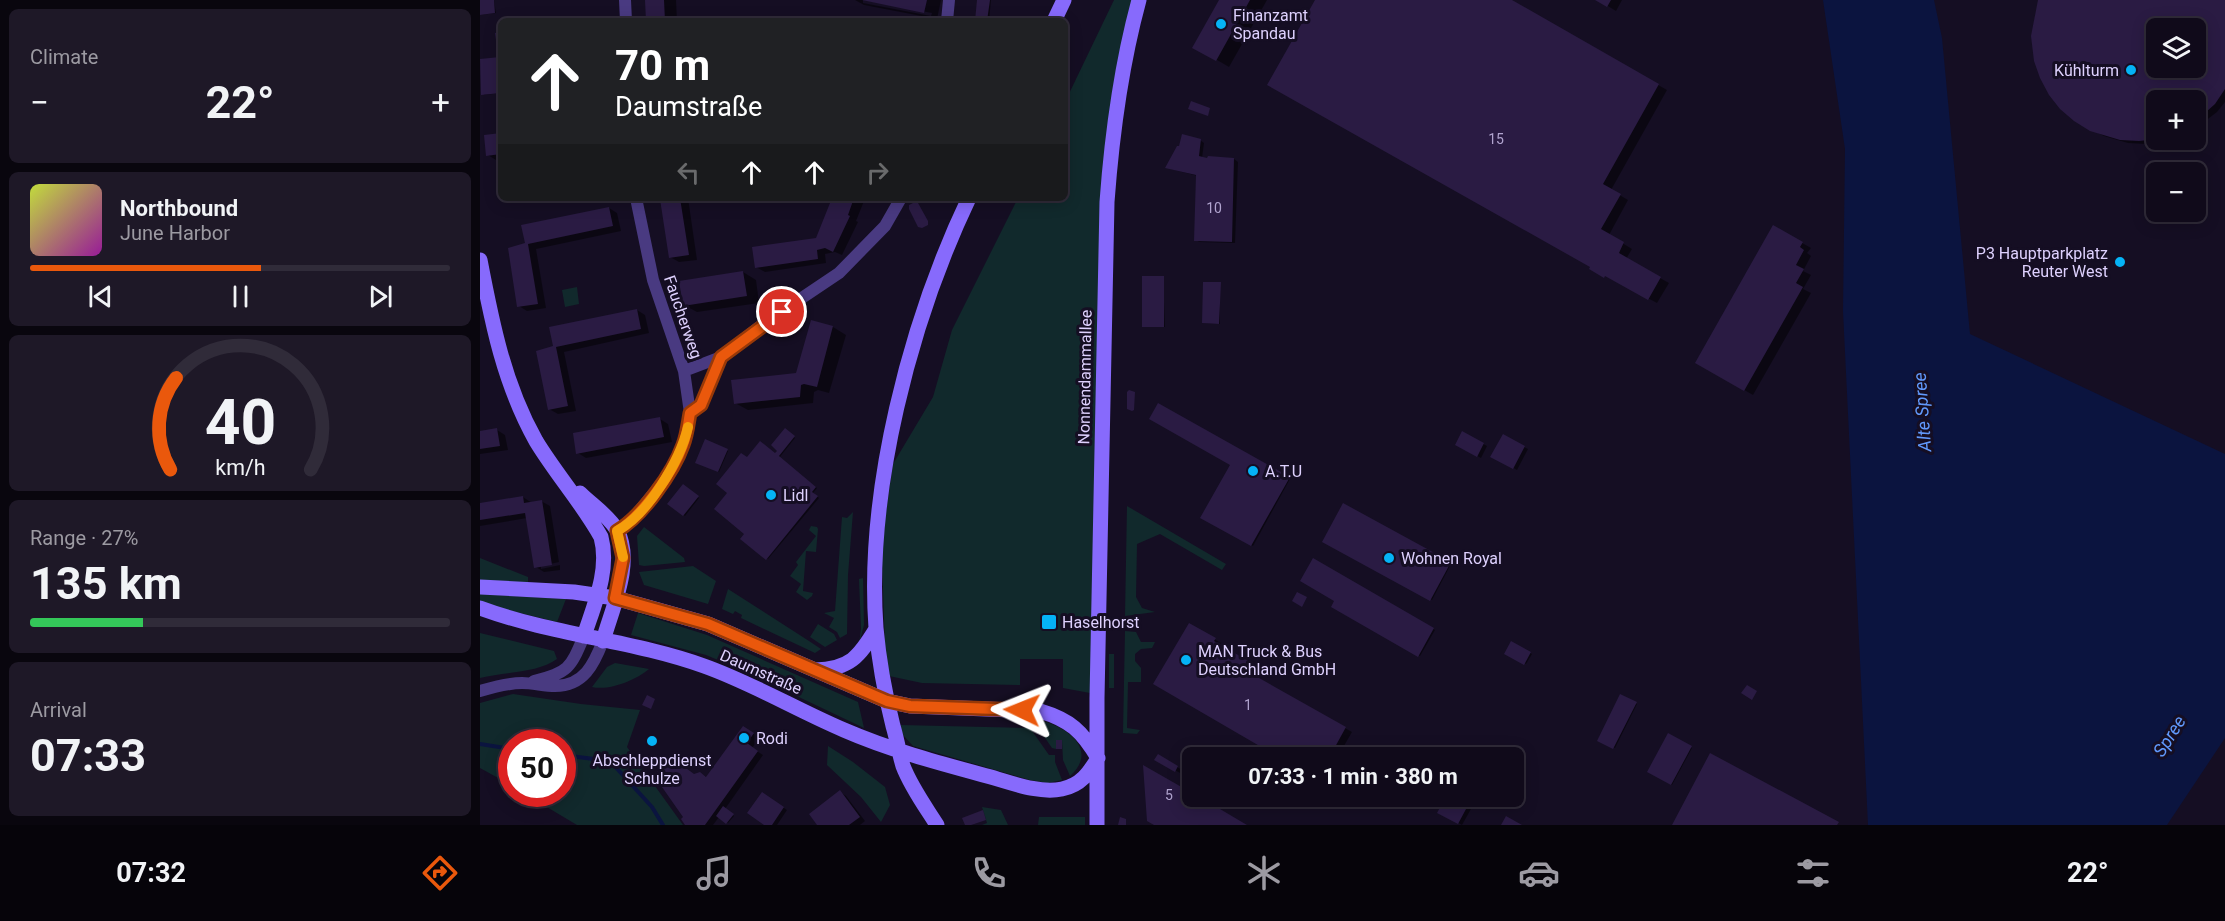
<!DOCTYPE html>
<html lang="en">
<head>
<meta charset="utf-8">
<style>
  body { margin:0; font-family:Roboto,sans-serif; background:#1e1827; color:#f1f3f6; height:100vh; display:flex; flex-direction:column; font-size:22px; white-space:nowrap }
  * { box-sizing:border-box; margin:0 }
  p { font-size:20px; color:#9c9aa2 }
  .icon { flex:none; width:33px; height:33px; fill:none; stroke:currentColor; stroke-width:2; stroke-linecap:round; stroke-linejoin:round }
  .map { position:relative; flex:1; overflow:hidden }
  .details { display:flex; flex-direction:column; gap:9px; padding:9px; background:#09060e; width:480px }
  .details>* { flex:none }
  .banner { position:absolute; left:18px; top:18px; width:570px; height:183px; border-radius:9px; box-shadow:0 3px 15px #0003,0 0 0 2px #302b39; background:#202124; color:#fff; overflow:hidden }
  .tools { position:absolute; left:1666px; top:18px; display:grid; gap:12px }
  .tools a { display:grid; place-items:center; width:60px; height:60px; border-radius:9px; background:#100a1a; box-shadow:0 3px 15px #0003,0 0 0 2px #302b39; font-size:30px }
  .speed { position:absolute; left:18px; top:729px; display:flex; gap:12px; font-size:30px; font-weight:700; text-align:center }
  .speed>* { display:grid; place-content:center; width:78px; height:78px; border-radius:50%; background:#100a1a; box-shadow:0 3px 15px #0003,0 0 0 2px #302b39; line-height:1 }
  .speed .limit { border:9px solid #d22; background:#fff; color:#111 }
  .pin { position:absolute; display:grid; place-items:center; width:51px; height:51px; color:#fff; margin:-26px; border:3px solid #fff; border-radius:50%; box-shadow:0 2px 6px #0007 }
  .me { position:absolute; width:66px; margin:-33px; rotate:272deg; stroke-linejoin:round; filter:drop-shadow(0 0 4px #0008) }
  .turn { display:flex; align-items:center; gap:21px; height:126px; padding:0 18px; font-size:27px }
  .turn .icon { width:78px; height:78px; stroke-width:2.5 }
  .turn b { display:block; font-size:42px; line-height:51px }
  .lanes { display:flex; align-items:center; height:57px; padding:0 18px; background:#0003; justify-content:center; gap:30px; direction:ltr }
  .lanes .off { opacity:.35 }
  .big { font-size:45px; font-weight:700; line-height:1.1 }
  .details .widget { flex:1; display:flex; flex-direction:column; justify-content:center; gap:9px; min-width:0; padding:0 21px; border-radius:9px; background:#1e1827 }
  .details .dial { align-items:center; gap:0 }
  .dial svg { height:156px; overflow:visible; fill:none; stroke:#302b39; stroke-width:7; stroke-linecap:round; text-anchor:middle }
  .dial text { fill:#f1f3f6; stroke:none }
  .song { display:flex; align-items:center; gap:18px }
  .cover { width:72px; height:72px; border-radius:9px; background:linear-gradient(135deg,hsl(70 70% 55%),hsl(300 70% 35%)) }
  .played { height:6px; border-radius:3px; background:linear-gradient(90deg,#ea580c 55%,#302b39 55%) }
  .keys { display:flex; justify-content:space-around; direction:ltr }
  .heat { display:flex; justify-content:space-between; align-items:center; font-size:33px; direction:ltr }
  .charge { height:9px; border-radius:4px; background:linear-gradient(90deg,#34c759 27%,#302b39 0) }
  .trip { position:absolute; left:702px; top:747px; width:342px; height:60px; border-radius:9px; background:#100a1a; box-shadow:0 3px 15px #0003,0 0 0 2px #302b39; font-weight:700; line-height:60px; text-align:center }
  .menu { display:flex; height:96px; justify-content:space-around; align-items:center; background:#06040a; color:#9c9aa2 }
  .menu .icon { width:42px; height:42px }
  .menu .active { color:#ea580c }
  .menu b { font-size:27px; color:#f1f3f6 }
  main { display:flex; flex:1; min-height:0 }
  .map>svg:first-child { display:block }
  .green { fill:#11292c }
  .water { fill:#0b143f }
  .shadow { fill:#0007; fill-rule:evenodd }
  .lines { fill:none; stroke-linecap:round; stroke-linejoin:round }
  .stream { stroke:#0b143f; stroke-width:4 }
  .building { fill:#2a1b43; fill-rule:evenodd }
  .street { stroke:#493a81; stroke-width:12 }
  .secondary { stroke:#876afc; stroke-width:15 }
  .route-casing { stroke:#983908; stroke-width:15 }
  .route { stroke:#ea580c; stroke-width:10 }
  .slow { stroke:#f59e0b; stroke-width:10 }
  .poi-dot { fill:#05b3f6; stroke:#150e23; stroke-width:2 }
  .labels { text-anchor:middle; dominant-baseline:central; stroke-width:6; stroke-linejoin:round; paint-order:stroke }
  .number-label { font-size:14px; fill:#b1a4cf }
  .poi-label { font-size:16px; fill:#ded1fe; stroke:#150e23; text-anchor:start }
  .street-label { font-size:16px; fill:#ded1fe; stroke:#150e23 }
  .water-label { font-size:18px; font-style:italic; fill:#6199fc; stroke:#150e23 }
</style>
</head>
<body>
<main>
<section class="details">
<div class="widget"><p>Climate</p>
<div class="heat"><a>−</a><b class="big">22°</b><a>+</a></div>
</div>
<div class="widget">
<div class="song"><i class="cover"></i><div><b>Northbound</b><p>June Harbor</p></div></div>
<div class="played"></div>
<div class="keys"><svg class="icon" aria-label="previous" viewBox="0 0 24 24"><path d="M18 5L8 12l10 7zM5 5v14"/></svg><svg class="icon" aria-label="pause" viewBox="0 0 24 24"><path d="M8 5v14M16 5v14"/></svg><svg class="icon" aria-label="next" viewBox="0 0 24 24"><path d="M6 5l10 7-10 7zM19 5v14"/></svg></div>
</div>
<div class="widget dial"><svg viewBox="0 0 100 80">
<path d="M14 69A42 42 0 1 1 86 69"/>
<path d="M14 69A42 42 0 0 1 17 22" stroke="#ea580c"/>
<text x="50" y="56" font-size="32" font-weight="700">40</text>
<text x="50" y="72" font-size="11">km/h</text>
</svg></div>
<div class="widget"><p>Range · 27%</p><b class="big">135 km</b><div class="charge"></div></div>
<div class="widget"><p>Arrival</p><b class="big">07:33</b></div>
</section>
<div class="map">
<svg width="1745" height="825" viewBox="0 0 1745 825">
  <rect width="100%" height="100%" fill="#150e23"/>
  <path class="green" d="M 634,0 L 652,0 L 640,55 L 610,693 L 583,688 L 583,659 L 540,659 L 540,685 L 442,683 L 409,676 L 405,647 L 402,561 L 405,519 L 413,464 L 453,397 L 472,330 L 538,198 L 585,198 L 585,102 Z
    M 97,287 L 99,304 L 85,307 L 82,290 Z
    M 647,506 L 746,564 L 742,570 L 680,534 L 657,544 L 656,597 L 662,608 L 675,612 L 645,616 Z
    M 373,512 L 368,575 L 367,634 L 360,638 L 357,632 L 349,627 L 354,618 L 344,613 L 355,611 L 362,517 L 367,518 Z
    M 331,526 L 337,527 L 338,529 L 336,552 L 326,551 L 323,591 L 333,593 L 332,596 L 327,600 L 316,592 L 321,584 L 310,576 L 318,565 L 316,562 L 336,536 L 329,530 Z
    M 164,527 L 204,558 L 205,562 L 164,566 L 159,565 L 157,536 Z
    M 0,558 L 48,577 L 48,584 L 0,580 Z
    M 213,566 L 236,581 L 228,604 L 164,585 L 159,572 Z
    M 383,578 L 384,625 L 379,644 L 381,629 L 379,579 Z
    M 248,589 L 329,641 L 341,649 L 335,653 L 261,618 L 262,615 L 255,611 L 253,614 L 242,609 Z
    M 0,594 L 86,599 L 77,622 L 0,603 Z
    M 158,613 L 227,635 L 378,702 L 384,728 L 262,670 L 226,655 L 151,635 Z
    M 338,624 L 354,634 L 357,640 L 345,647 L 330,637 Z
    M 645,631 L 656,632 L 661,642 L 675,642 L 672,648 L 661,649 L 655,654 L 655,661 L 661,668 L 661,682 L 648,682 L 647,728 L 660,730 L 657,734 L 643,733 Z
    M 0,633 L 74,651 L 77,659 C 58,673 24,672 0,678 Z
    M 629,654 L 634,654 L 634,688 L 629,688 Z
    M 135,663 L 169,669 C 156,680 130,691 112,687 L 127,667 Z
    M 33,694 L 101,704 L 160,710 L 147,747 L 203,825 L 97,825 L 45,794 L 82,794 L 82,742 L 32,742 L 31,785 L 0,768 L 0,703 Z
    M 552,719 C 580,722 622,747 590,776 L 583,760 L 582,740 L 576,740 L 576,749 L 572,748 Z
    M 420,725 L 550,728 L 569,755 L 575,755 L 575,762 L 582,780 L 568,783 L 550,780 L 433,746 L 423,735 Z
    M 348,746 L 373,762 L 405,787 L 410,805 L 401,822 L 381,797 L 347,765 Z
    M 502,807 L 521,810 L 528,825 L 502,825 L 507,823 Z
    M 559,817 L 605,817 L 605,825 L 558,825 Z"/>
  <path class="water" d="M 1343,0 L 1454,0 L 1462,38 L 1490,334 L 1745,454 L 1745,738 L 1687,825 L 1388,825 L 1363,311 L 1365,149 Z"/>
  <path class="shadow" d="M 0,0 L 14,0 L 16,13 L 0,15 Z
    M 167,0 L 196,0 L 197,21 L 168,21 Z
    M 375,0 L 383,0 L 383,3 L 451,16 L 452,13 L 384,0 L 461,0 L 457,19 L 384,5 Z
    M 499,0 L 511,0 L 509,21 L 501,21 Z
    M 741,0 L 787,0 L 749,67 L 715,47 Z
    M 836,0 L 1029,0 L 1187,90 L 1131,190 L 1148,200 L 1129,235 L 1152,249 L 1146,259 L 1189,283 L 1177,303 L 1111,268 L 1112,267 Z
    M 1118,0 L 1142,0 L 1136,11 Z
    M 1560,0 L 1745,0 L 1745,102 L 1737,112 L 1716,128 L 1716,100 L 1677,100 L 1677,140 L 1690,140 L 1666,144 L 1648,143 L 1624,136 L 1600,124 L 1552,36 L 1556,12 ZM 1677,28 L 1716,28 L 1716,68 L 1677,68 Z
    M 20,58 L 21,93 L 4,95 L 0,60 Z
    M 20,132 L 21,132 L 21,159 L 16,160 L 8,155 Z
    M 720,140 L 724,143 L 722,158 L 754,159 L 758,162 L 755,243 L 719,242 L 716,240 L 718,176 L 691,169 Z
    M 196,198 L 211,198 L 208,198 L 217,260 L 199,262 L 190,257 Z
    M 353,198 L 379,198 L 384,201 L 376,221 L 378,222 L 362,255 L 355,252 L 345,254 L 346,263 L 285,272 L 276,267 L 337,240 Z
    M 129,208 L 137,213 L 141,231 L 56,249 L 66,308 L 47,311 L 39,306 L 47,244 Z
    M 1294,227 L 1331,248 L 1327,253 L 1331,256 L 1323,271 L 1331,275 L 1323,289 L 1331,293 L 1273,395 L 1217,363 Z
    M 263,272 L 276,280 L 279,303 L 217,312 L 204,305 Z
    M 683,278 L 685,327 L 665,327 Z
    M 740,284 L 740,324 L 725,323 L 723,322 Z
    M 157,310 L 165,315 L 169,333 L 84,352 L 96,411 L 78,414 L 69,409 L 75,347 Z
    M 332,322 L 353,327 L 366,335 L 349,393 L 338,390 L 334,392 L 333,403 L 268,410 L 255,403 L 317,375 Z
    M 679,405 L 810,479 L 773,546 L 722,517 L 752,464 Z
    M 180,419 L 188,424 L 192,442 L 106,458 L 98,453 Z
    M 17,430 L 25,435 L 28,450 L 0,454 L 0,433 Z
    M 305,430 L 315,438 L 299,458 L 337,488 L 333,493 L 339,498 L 288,559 L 262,539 L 266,534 L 249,493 L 267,459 L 296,455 Z
    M 983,433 L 1007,446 L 1001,458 L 977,445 Z
    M 1023,436 L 1048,449 L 1037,470 L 1012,456 Z
    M 226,441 L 248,451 L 239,472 L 217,462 Z
    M 204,486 L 219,498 L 205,516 L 189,504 Z
    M 43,497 L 52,503 L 61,501 L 70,506 L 79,562 L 61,566 L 61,569 L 80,565 L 80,570 L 64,572 L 56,567 L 47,518 L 0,526 L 0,504 Z
    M 863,506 L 971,564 L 952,600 L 844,541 Z
    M 834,560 L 955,630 L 940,656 L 853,606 L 856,600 Z
    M 710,625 L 741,643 L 739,645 L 783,670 L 777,679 L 872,732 L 857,758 L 803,758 Z
    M 1032,643 L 1052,654 L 1046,664 L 1026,653 Z
    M 1141,696 L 1157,704 L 1135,748 L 1119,741 Z
    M 264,728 L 280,738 L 272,748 L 283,755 L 245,809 L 254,816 L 248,823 L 239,817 L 233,825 L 207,825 L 215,775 L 220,773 L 228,778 Z
    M 1188,735 L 1212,748 L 1192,785 L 1169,772 Z
    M 678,756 L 704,771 L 702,774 L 676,760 Z
    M 360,792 L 366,796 L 385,821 L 380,825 L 339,825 Z
    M 286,796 L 307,810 L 297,825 L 286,825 Z
    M 989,796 L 996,800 L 982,825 L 959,812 Z"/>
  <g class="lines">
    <path class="stream" d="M 0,744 L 32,749
      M 82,755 L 130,761 L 172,807 L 183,825"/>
  </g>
  <path class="building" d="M 0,0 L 14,0 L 15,13 L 0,15 Z
    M 165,0 L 184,0 L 185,21 L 166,21 Z
    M 382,0 L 447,0 L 444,13 Z
    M 497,0 L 510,0 L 507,21 L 495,21 Z
    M 739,0 L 770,0 L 736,61 L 712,48 Z
    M 835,0 L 1032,0 L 1179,84 L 1123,184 L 1141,194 L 1121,229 L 1144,242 L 1139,253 L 1181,277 L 1168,300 L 1125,276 L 1124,278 L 1109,269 L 1110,267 L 787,85 Z
    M 1115,0 L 1131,0 L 1127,7 Z
    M 1558,0 L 1745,0 L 1745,89 L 1735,104 L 1716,121 L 1716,100 L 1677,100 L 1677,139 L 1659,141 L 1640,140 L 1610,131 L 1594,121 L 1580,109 L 1569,95 L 1560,78 L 1554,61 L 1551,36 ZM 1677,28 L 1716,28 L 1716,68 L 1677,68 Z
    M 21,32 L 21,53 L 18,54 L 15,33 Z
    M 20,57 L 21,93 L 1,95 L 0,59 Z
    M 711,101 L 730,108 L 728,116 L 708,109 Z
    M 21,133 L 21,154 L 6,156 L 4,135 Z
    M 702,134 L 721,139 L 719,156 L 727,158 L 728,156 L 754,158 L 752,242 L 714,241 L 716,175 L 685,168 L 697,146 L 699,146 Z
    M 187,198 L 200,198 L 209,255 L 189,258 L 180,199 Z
    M 352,198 L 374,198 L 368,215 L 370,216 L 353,252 L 345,248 L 337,250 L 338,259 L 275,268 L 272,247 L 336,238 Z
    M 435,202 L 438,203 L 448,221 L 448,225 L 442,228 L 438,227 L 429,209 L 429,205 Z
    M 129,207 L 133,226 L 48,244 L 58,304 L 37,307 L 28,248 L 45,243 L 41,225 Z
    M 1293,225 L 1323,242 L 1320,247 L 1324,250 L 1316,265 L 1324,269 L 1316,283 L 1323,287 L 1264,391 L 1215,363 Z
    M 263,271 L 267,296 L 203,306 L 199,281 Z
    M 662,276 L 684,276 L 684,327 L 662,327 Z
    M 723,282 L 741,282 L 739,324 L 722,323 Z
    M 157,309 L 161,329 L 76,347 L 88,406 L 68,410 L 56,351 L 73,346 L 69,327 Z
    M 331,320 L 353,326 L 337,387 L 324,384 L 321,385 L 320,397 L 254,404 L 251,380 L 316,373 Z
    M 649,390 L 655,392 L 654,410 L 652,411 L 647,409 L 647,392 Z
    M 678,403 L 810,477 L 771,546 L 720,518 L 750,465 L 669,419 Z
    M 180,417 L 184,437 L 96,454 L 93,433 Z
    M 17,428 L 20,446 L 0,449 L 0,431 Z
    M 305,428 L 315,436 L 299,456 L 336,487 L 332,492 L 338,496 L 286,560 L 260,539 L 264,534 L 234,509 L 247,493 L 236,484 L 261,453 L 267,457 L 280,441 L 295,453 L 297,451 L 291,445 Z
    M 982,431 L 1004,443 L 997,457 L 975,445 Z
    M 1023,434 L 1045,446 L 1033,469 L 1010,457 Z
    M 225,439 L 248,449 L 238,472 L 215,463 Z
    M 203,484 L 219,496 L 203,516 L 187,504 Z
    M 43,496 L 44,503 L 62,500 L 72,565 L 54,568 L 45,513 L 0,520 L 0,503 Z
    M 863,503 L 971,562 L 950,601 L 842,542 Z
    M 833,558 L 954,628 L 938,657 L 851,607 L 854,601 L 820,581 Z
    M 817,592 L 827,597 L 822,607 L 812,601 Z
    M 709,623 L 736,638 L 734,641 L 777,666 L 772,674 L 866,727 L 849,758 L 800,758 L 673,684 Z
    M 1031,641 L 1051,652 L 1044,665 L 1024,654 Z
    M 1267,685 L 1277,691 L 1272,700 L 1261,693 Z
    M 1140,694 L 1157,702 L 1133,749 L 1117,741 Z
    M 167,695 L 175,699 L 171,709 L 162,705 Z
    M 263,726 L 274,733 L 267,743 L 278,751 L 225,825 L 205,825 L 201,819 L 203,817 L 175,777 L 185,756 L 195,760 L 214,774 L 220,772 L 226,777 Z
    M 1188,733 L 1212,746 L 1191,785 L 1167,772 Z
    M 576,740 L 582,740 L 582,749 L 576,749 Z
    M 1230,753 L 1359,822 L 1357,825 L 1192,825 Z
    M 678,754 L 698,766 L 695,772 L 674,760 Z
    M 663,765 L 712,793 L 712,796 L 718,796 L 767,825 L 674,825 L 667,821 Z
    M 360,790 L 380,817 L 369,825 L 337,825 L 329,814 Z
    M 282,792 L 304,807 L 292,825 L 284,825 L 267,813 Z
    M 966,796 L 993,796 L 978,824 L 957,813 Z
    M 243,806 L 254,814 L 246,824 L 236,816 Z
    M 503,810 L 506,820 L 491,825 L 485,825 L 482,818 Z
    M 1026,816 L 1042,825 L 1021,825 Z
    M 640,817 L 646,819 L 646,825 L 638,825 Z"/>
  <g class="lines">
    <path class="street" d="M 145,0 L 146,21
      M 467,21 L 469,0
      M 204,371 L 241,357 L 283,324 L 359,273 L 405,226 L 421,198
      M 210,413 L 221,405 L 241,357
      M 137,531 L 155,516 L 186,478 L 204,444 L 210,413 L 204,371 L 173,280 L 156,198
      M 54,681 C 89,672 90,669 104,636
      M 0,691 C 14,687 28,683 42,683 C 53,683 64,686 75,686 C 104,686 114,664 123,641"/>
    <path class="secondary" d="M 574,21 L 584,0
      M 0,260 C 12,323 24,384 56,441 C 76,474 102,503 121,537 C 130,570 114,605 104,636
      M 100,493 C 112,505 128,515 137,530 C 154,563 132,608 123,641
      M 0,587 L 94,592 L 135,598 L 164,606 L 228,624 L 407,701 L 430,706 L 560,711 C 590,720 602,731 618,758
      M 0,608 C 73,635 151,640 224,666 C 272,683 317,710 364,730 C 410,750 459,763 507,776 C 530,782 558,794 582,789 C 601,785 609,773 618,758
      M 335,670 C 370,669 379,657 396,629
      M 457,825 C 445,806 431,787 423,766 C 419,753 417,739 413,726 C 405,694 399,662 396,628 C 386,491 430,322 489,198
      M 617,825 L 617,698 L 627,202 C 632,134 641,66 659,0"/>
  </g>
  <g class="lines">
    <defs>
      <path id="route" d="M 302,312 L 241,357 L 221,405 L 210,413 C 208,424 207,435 203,445 C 193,473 162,516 137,531 L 143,558 L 135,598 L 228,624 L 407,701 L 430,706 L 542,710"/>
    </defs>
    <use href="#route" class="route-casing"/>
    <use href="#route" class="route"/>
    <path class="slow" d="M 143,557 L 137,531 C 168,514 200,461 208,427"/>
  </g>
  <g class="poi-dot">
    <circle cx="741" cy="24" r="6"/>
    <circle cx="1651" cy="70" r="6"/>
    <circle cx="1640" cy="262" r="6"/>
    <circle cx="773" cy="471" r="6"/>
    <circle cx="291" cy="495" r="6"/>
    <circle cx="909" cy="558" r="6"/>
    <rect x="561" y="614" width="16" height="16" rx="3"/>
    <circle cx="706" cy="660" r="6"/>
    <circle cx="264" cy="738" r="6"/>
    <circle cx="172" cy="741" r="6"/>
  </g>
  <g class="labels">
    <g class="number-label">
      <text x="1016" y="139">15</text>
      <text x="734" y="208">10</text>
      <text x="768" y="705">1</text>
      <text x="689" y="795">5</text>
    </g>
    <g class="poi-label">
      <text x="753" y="15">Finanzamt<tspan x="753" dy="18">Spandau</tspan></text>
      <text x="1639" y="70" text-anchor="end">Kühlturm</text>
      <text x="1628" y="253" text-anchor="end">P3 Hauptparkplatz<tspan x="1628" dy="18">Reuter West</tspan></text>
      <text x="785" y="471">A.T.U</text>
      <text x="303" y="495">Lidl</text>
      <text x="921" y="558">Wohnen Royal</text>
      <text x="582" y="622">Haselhorst</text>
      <text x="718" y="651">MAN Truck &amp; Bus<tspan x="718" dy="18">Deutschland GmbH</tspan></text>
      <text x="276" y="738">Rodi</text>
      <text x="172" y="760" text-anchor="middle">Abschleppdienst<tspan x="172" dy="18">Schulze</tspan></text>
    </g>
    <g class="street-label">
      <text transform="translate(203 317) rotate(71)">Faucherweg</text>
      <text transform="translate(605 377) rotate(-89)">Nonnendammallee</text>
      <text transform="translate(281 672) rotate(24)">Daumstraße</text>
    </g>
    <g class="water-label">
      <text transform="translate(1442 412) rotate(-94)">Alte Spree</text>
      <text transform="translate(1689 736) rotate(-58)">Spree</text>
    </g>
  </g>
</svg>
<div class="tools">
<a><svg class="icon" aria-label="layers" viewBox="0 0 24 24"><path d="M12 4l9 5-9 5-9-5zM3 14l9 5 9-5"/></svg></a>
<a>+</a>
<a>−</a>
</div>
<div class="speed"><div class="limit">50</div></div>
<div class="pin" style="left:302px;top:312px;background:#d93025"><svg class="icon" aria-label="arrive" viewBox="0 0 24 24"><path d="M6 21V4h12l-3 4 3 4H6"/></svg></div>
<svg class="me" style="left:542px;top:710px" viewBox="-20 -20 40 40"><path d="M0-17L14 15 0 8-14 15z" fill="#ea580c" stroke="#fff" stroke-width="4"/></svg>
<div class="trip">07:33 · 1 min · 380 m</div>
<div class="banner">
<div class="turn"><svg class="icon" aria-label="ahead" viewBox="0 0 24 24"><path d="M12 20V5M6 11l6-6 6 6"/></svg><div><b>70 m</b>Daumstraße</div></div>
<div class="lanes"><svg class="icon off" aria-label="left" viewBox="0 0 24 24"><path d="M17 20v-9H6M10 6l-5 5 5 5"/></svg><svg class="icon" aria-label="ahead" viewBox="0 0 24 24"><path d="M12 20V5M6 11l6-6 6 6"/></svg><svg class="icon" aria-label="ahead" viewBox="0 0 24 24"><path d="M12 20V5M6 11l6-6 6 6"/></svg><svg class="icon off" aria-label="right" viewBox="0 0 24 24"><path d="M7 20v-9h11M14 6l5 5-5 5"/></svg></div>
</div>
</div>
</main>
<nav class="menu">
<b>07:32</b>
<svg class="icon active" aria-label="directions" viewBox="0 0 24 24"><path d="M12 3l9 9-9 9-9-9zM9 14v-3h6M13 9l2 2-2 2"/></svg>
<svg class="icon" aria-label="music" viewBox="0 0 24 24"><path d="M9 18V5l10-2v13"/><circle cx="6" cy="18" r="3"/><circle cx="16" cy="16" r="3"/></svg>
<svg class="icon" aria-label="phone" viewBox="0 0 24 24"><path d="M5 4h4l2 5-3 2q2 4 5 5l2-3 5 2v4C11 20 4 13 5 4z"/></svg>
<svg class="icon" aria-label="climate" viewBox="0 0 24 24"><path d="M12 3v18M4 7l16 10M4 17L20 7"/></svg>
<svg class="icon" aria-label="car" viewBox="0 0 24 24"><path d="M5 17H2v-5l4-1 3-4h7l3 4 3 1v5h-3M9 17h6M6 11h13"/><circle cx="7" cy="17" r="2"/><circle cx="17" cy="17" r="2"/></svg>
<svg class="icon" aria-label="filters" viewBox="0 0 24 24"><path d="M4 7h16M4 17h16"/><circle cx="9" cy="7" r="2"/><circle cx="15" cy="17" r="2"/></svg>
<b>22°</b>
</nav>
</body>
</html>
